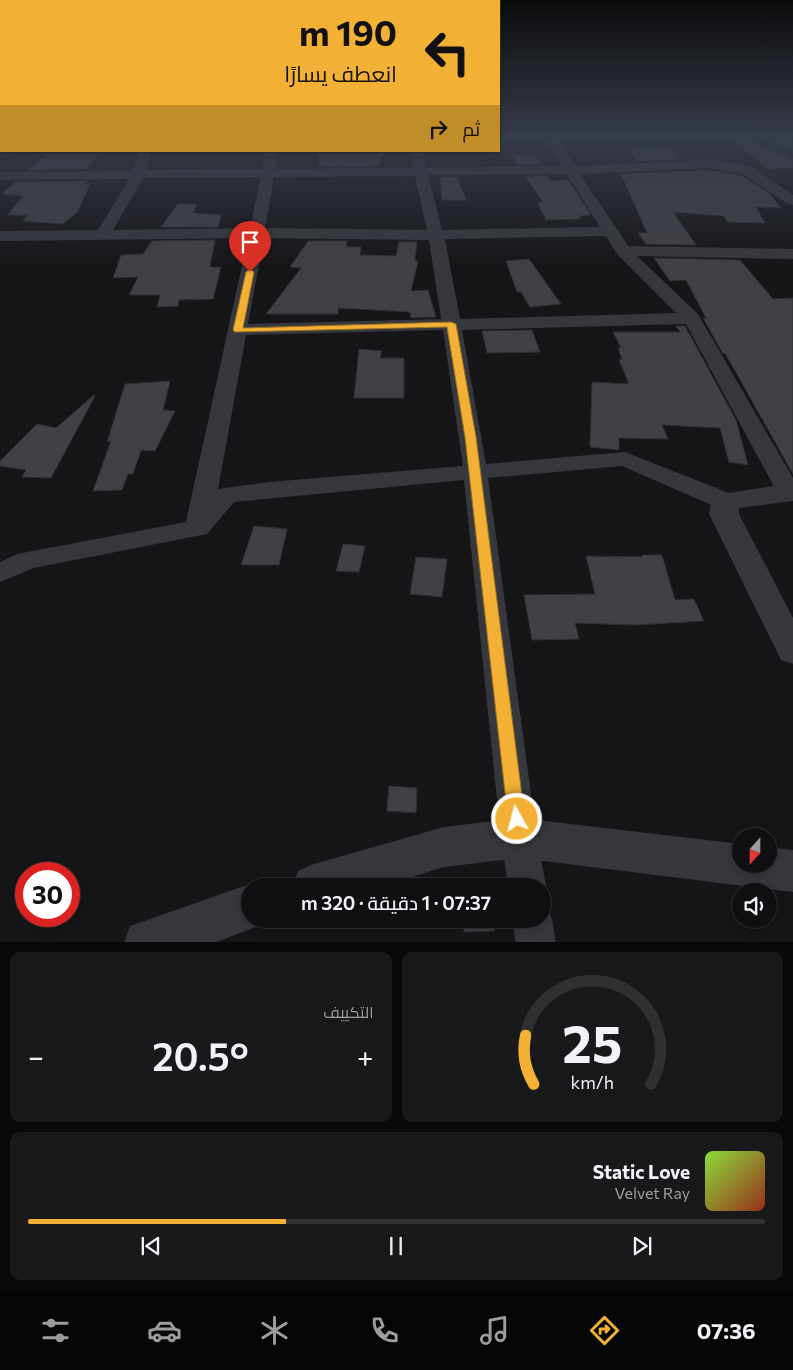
<!DOCTYPE html>
<html lang="ar">
<head>
<meta charset="utf-8">
<style>
  body { margin:0; font-family:Commissioner,Cairo,sans-serif; background:#19191b; color:#f1f3f6; direction:rtl; height:100vh; display:flex; flex-direction:column; font-size:19px; white-space:nowrap }
  * { box-sizing:border-box; margin:0 }
  p { font-size:16px; color:#9c9d9f }
  .icon { flex:none; width:28px; height:28px; fill:none; stroke:currentColor; stroke-width:2; stroke-linecap:round; stroke-linejoin:round }
  .map { position:relative; height:942px; overflow:hidden; direction:ltr }
  .sheet { display:flex; flex-direction:column; gap:10px; padding:10px; background:#09090a; flex:1 }
  .sheet>* { flex:none }
  .top-card { position:absolute; left:0px; top:0px; width:500px; height:152px; box-shadow:0 2px 8px #0003,0 0 0 1px #303032; direction:rtl; background:#f2b134; color:#111; overflow:hidden }
  .needle { width:32px; rotate:201deg }
  .fabs { position:absolute; left:732px; top:828px; display:grid; gap:10px }
  .fabs a { display:grid; place-items:center; width:45px; height:45px; border-radius:50%; background:#101012; box-shadow:0 2px 8px #0003,0 0 0 1px #303032; font-size:25px }
  .speed { position:absolute; left:15px; top:862px; display:flex; gap:10px; font-size:25px; font-weight:700; text-align:center }
  .speed>* { display:grid; place-content:center; width:65px; height:65px; border-radius:50%; background:#101012; box-shadow:0 2px 8px #0003,0 0 0 1px #303032; line-height:1 }
  .speed .limit { border:8px solid #d22; background:#fff; color:#111 }
  .pin { position:absolute; display:grid; place-items:center; width:42px; height:42px; color:#fff; margin:-51px -21px; border-radius:50% 50% 50% 0; rotate:-45deg; box-shadow:0 0 5px #0007 }
  .pin .icon { rotate:45deg }
  .me { position:absolute; width:55px; margin:-28px; rotate:353deg; stroke-linejoin:round; filter:drop-shadow(0 0 4px #0008) }
  .turn { display:flex; align-items:center; gap:18px; height:105px; padding:0 20px; font-size:22px }
  .turn .icon { width:65px; height:65px; stroke-width:2.5 }
  .turn b { display:block; font-size:35px; line-height:42px }
  .then { display:flex; align-items:center; height:48px; padding:0 20px; background:#0003; gap:10px; font-size:19px }
  .big { font-size:38px; font-weight:600; line-height:1.1 }
  .sheet .tile { flex:1; display:flex; flex-direction:column; justify-content:center; gap:8px; min-width:0; padding:0 18px; border-radius:10px; background:#19191b }
  .sheet .dial { align-items:center; gap:0 }
  .dial svg { height:130px; overflow:visible; fill:none; stroke:#303032; stroke-width:7; stroke-linecap:round; text-anchor:middle }
  .dial text { fill:#f1f3f6; stroke:none }
  .song { display:flex; align-items:center; gap:15px }
  .cover { width:60px; height:60px; border-radius:8px; background:linear-gradient(135deg,hsl(90 70% 55%),hsl(10 70% 35%)) }
  .played { height:5px; border-radius:2px; background:linear-gradient(90deg,#f2b134 35%,#303032 35%) }
  .keys { display:flex; justify-content:space-around; direction:ltr }
  .heat { display:flex; justify-content:space-between; align-items:center; font-size:28px; direction:ltr }
  .sheet .tiles { flex:1; display:grid; gap:10px; grid-template-columns:1fr 1fr }
  .tile:last-child { grid-column:span 2 }
  .trip { position:absolute; left:241px; top:878px; width:310px; height:50px; border-radius:25px; background:#101012; box-shadow:0 2px 8px #0003,0 0 0 1px #303032; font-weight:600; line-height:50px; text-align:center; direction:rtl }
  .tabs { display:flex; height:80px; justify-content:space-around; align-items:center; background:#060607; color:#9c9d9f }
  .tabs .icon { width:35px; height:35px }
  .tabs .active { color:#f2b134 }
  .tabs b { font-size:22px; color:#f1f3f6 }
  .map>svg:first-child { display:block }
  .water { fill:#2c353c }
  .building { fill:#404145; stroke:#303034 }
  .lines { fill:none; stroke-linecap:round; stroke-linejoin:round }
  .minor { fill:#37383d; fill-rule:evenodd }
  .tertiary { fill:#37383d; fill-rule:evenodd }
  .route { fill:#f2b134; stroke:#9d7322 }
</style>
</head>
<body>
<div class="map">
<svg width="793" height="943" viewBox="0 0 793 943">
  <rect width="100%" height="100%" fill="#161618"/>
  <path class="water" d="M 752,135 L 793,135 L 793,153 Z"/>
  <path class="building" d="M 736,135 L 793,159 L 793,168 L 769,169 L 732,140 Z
    M 631,149 L 672,149 L 681,159 L 637,161 Z
    M 319,151 L 383,151 L 379,166 L 336,167 L 319,165 Z
    M 46,154 L 98,154 L 87,169 L 29,170 Z
    M 512,155 L 534,155 L 540,164 L 518,165 Z
    M 690,171 L 717,171 L 742,176 L 769,193 L 781,208 L 756,207 L 765,223 L 728,222 L 724,216 L 673,212 L 696,245 L 646,244 L 638,233 L 647,233 L 621,174 Z
    M 525,176 L 548,176 L 551,181 L 568,180 L 591,215 L 579,216 L 581,219 L 546,220 L 537,202 L 543,202 Z
    M 440,177 L 457,177 L 466,200 L 442,200 Z
    M 88,181 L 85,184 L 90,184 L 78,211 L 63,224 L 23,221 L 27,215 L 7,215 L 23,196 L 2,194 L 15,182 Z
    M 178,204 L 197,204 L 193,213 L 221,215 L 218,227 L 161,227 Z
    M 215,240 L 210,267 L 221,267 L 213,299 L 179,300 L 178,306 L 157,307 L 160,295 L 129,295 L 138,277 L 113,278 L 121,255 L 143,254 L 152,241 Z
    M 308,241 L 347,241 L 346,247 L 361,247 L 360,255 L 396,256 L 399,242 L 417,242 L 415,261 L 418,261 L 411,291 L 428,290 L 436,317 L 411,318 L 410,312 L 338,308 L 338,314 L 266,314 L 301,268 L 290,267 Z
    M 654,258 L 740,260 L 773,299 L 793,298 L 793,474 L 725,353 L 723,354 L 703,318 L 706,318 L 686,280 L 670,281 Z
    M 529,259 L 561,304 L 530,307 L 521,292 L 517,292 L 506,261 Z
    M 675,326 L 685,326 L 736,420 L 748,465 L 729,462 L 720,428 L 662,425 L 668,439 L 619,438 L 619,450 L 590,447 L 592,382 L 629,384 L 619,360 L 622,359 L 618,348 L 621,348 L 613,332 L 681,332 Z
    M 532,330 L 540,352 L 487,353 L 482,331 Z
    M 359,349 L 382,351 L 380,358 L 404,358 L 404,398 L 354,398 Z
    M 170,381 L 163,410 L 175,411 L 155,451 L 141,450 L 133,474 L 128,474 L 122,490 L 93,491 L 111,441 L 107,442 L 125,384 Z
    M 94,395 L 95,396 L 51,478 L 22,477 L 26,470 L 0,466 L 0,461 L 37,424 L 56,428 Z
    M 254,526 L 287,529 L 279,565 L 241,565 Z
    M 343,544 L 365,546 L 359,572 L 336,571 Z
    M 642,555 L 662,555 L 675,600 L 694,599 L 704,621 L 635,625 L 575,623 L 579,639 L 532,640 L 524,595 L 595,594 L 586,556 L 642,557 Z
    M 416,557 L 447,559 L 442,597 L 410,594 Z
    M 389,786 L 417,788 L 416,813 L 387,811 Z
    M 489,881 L 489,886 L 460,886 L 459,883 Z
    M 463,919 L 493,919 L 495,931 L 464,932 Z"/>
  <g class="lines">
    <path class="minor" d="M 543,135 L 555,135 L 575,166 L 708,160 L 729,162 L 753,168 L 793,195 L 793,205 L 788,204 L 743,174 L 708,168 L 580,174 L 628,246 L 793,249 L 793,259 L 637,256 L 698,314 L 793,478 L 793,499 L 780,497 L 777,492 L 686,324 L 462,330 L 486,464 L 625,452 L 734,495 L 737,501 L 734,507 L 725,509 L 716,507 L 622,466 L 488,478 L 537,838 L 546,886 L 542,895 L 542,886 L 508,886 L 501,838 L 464,480 L 234,502 L 207,534 L 34,568 L 0,582 L 0,562 L 17,554 L 186,522 L 248,238 L 0,241 L 0,231 L 98,230 L 129,179 L 0,180 L 0,172 L 133,171 L 139,151 L 151,151 L 146,170 L 262,169 L 266,151 L 278,151 L 275,169 L 413,168 L 410,151 L 422,151 L 426,168 L 562,166 ZM 567,174 L 600,227 L 442,230 L 428,175 ZM 415,176 L 427,230 L 265,228 L 274,177 ZM 261,177 L 250,228 L 113,230 L 143,178 ZM 606,236 L 617,254 L 676,313 L 460,319 L 445,239 ZM 264,238 L 429,240 L 441,319 L 248,324 ZM 443,330 L 463,466 L 269,482 L 218,489 L 246,335 Z
      M 542,904 L 546,905 L 552,919 L 556,943 L 516,943 L 512,919 L 542,919 Z"/>
    <path class="tertiary" d="M 793,483 L 793,501 L 739,508 L 739,514 L 793,618 L 793,664 L 781,660 L 709,514 L 711,501 L 715,495 Z
      M 519,818 L 741,844 L 741,864 L 769,864 L 769,847 L 793,850 L 793,892 L 519,858 L 444,867 L 383,886 L 292,886 L 298,871 L 314,864 L 444,827 Z
      M 250,884 L 254,886 L 250,886 L 250,919 L 268,919 L 266,923 L 214,943 L 124,943 L 130,926 Z"/>
  </g>
  <linearGradient id="sky" x2="0" y2="1"><stop stop-color="#0c0c0d"/><stop offset="0.51" stop-color="#363c48"/><stop offset="1" stop-color="#363c48" stop-opacity="0"/></linearGradient>
  <rect width="793" height="267" fill="url(#sky)"/>
  <path class="route" d="M 250,269 L 254,272 L 243,328 L 451,322 L 456,324 L 476,437 L 525,819 L 523,825 L 517,827 L 511,825 L 508,819 L 465,437 L 447,327 L 235,332 L 233,330 L 246,272 Z"/>
</svg>
<div class="fabs">
<a><svg class="needle" viewBox="-14 -14 28 28"><path d="M0-13l5 13h-10z" fill="#e53935"/><path d="M0 13l5-13h-10z" fill="#9c9d9f"/></svg></a>
<a><svg class="icon" aria-label="sound" viewBox="0 0 24 24"><path d="M4 9h4l5-4v14l-5-4H4zM17 9q2 3 0 6"/></svg></a>
</div>
<div class="speed"><div class="limit">30</div></div>
<div class="pin" style="left:250px;top:272px;background:#d93025"><svg class="icon" aria-label="arrive" viewBox="0 0 24 24"><path d="M6 21V4h12l-3 4 3 4H6"/></svg></div>
<svg class="me" style="left:517px;top:819px" viewBox="-20 -20 40 40"><circle r="17" fill="#f2b134" stroke="#fff" stroke-width="3"/><path d="M0-11L8 9 0 5-8 9z" fill="#fff"/></svg>
<div class="trip">07:37 · 1 دقيقة · 320 m</div>
<div class="top-card">
<div class="turn"><svg class="icon" aria-label="left" viewBox="0 0 24 24"><path d="M17 20v-9H6M10 6l-5 5 5 5"/></svg><div><b>190 m</b>انعطف يسارًا</div></div>
<div class="then">ثم<svg class="icon" aria-label="right" viewBox="0 0 24 24"><path d="M7 20v-9h11M14 6l5 5-5 5"/></svg></div>
</div>
</div>
<section class="sheet">
<div class="tiles">
<div class="tile dial"><svg viewBox="0 0 100 80">
<path d="M14 69A42 42 0 1 1 86 69"/>
<path d="M14 69A42 42 0 0 1 9 39" stroke="#f2b134"/>
<text x="50" y="56" font-size="32" font-weight="700">25</text>
<text x="50" y="72" font-size="11">km/h</text>
</svg></div>
<div class="tile"><p>التكييف</p>
<div class="heat"><a>−</a><b class="big">20.5°</b><a>+</a></div>
</div>
<div class="tile">
<div class="song"><i class="cover"></i><div><b>Static Love</b><p>Velvet Ray</p></div></div>
<div class="played"></div>
<div class="keys"><svg class="icon" aria-label="previous" viewBox="0 0 24 24"><path d="M18 5L8 12l10 7zM5 5v14"/></svg><svg class="icon" aria-label="pause" viewBox="0 0 24 24"><path d="M8 5v14M16 5v14"/></svg><svg class="icon" aria-label="next" viewBox="0 0 24 24"><path d="M6 5l10 7-10 7zM19 5v14"/></svg></div>
</div>
</div>
</section>
<nav class="tabs">
<b>07:36</b>
<svg class="icon active" aria-label="directions" viewBox="0 0 24 24"><path d="M12 3l9 9-9 9-9-9zM9 14v-3h6M13 9l2 2-2 2"/></svg>
<svg class="icon" aria-label="music" viewBox="0 0 24 24"><path d="M9 18V5l10-2v13"/><circle cx="6" cy="18" r="3"/><circle cx="16" cy="16" r="3"/></svg>
<svg class="icon" aria-label="phone" viewBox="0 0 24 24"><path d="M5 4h4l2 5-3 2q2 4 5 5l2-3 5 2v4C11 20 4 13 5 4z"/></svg>
<svg class="icon" aria-label="climate" viewBox="0 0 24 24"><path d="M12 3v18M4 7l16 10M4 17L20 7"/></svg>
<svg class="icon" aria-label="car" viewBox="0 0 24 24"><path d="M5 17H2v-5l4-1 3-4h7l3 4 3 1v5h-3M9 17h6M6 11h13"/><circle cx="7" cy="17" r="2"/><circle cx="17" cy="17" r="2"/></svg>
<svg class="icon" aria-label="filters" viewBox="0 0 24 24"><path d="M4 7h16M4 17h16"/><circle cx="9" cy="7" r="2"/><circle cx="15" cy="17" r="2"/></svg>
</nav>
</body>
</html>
